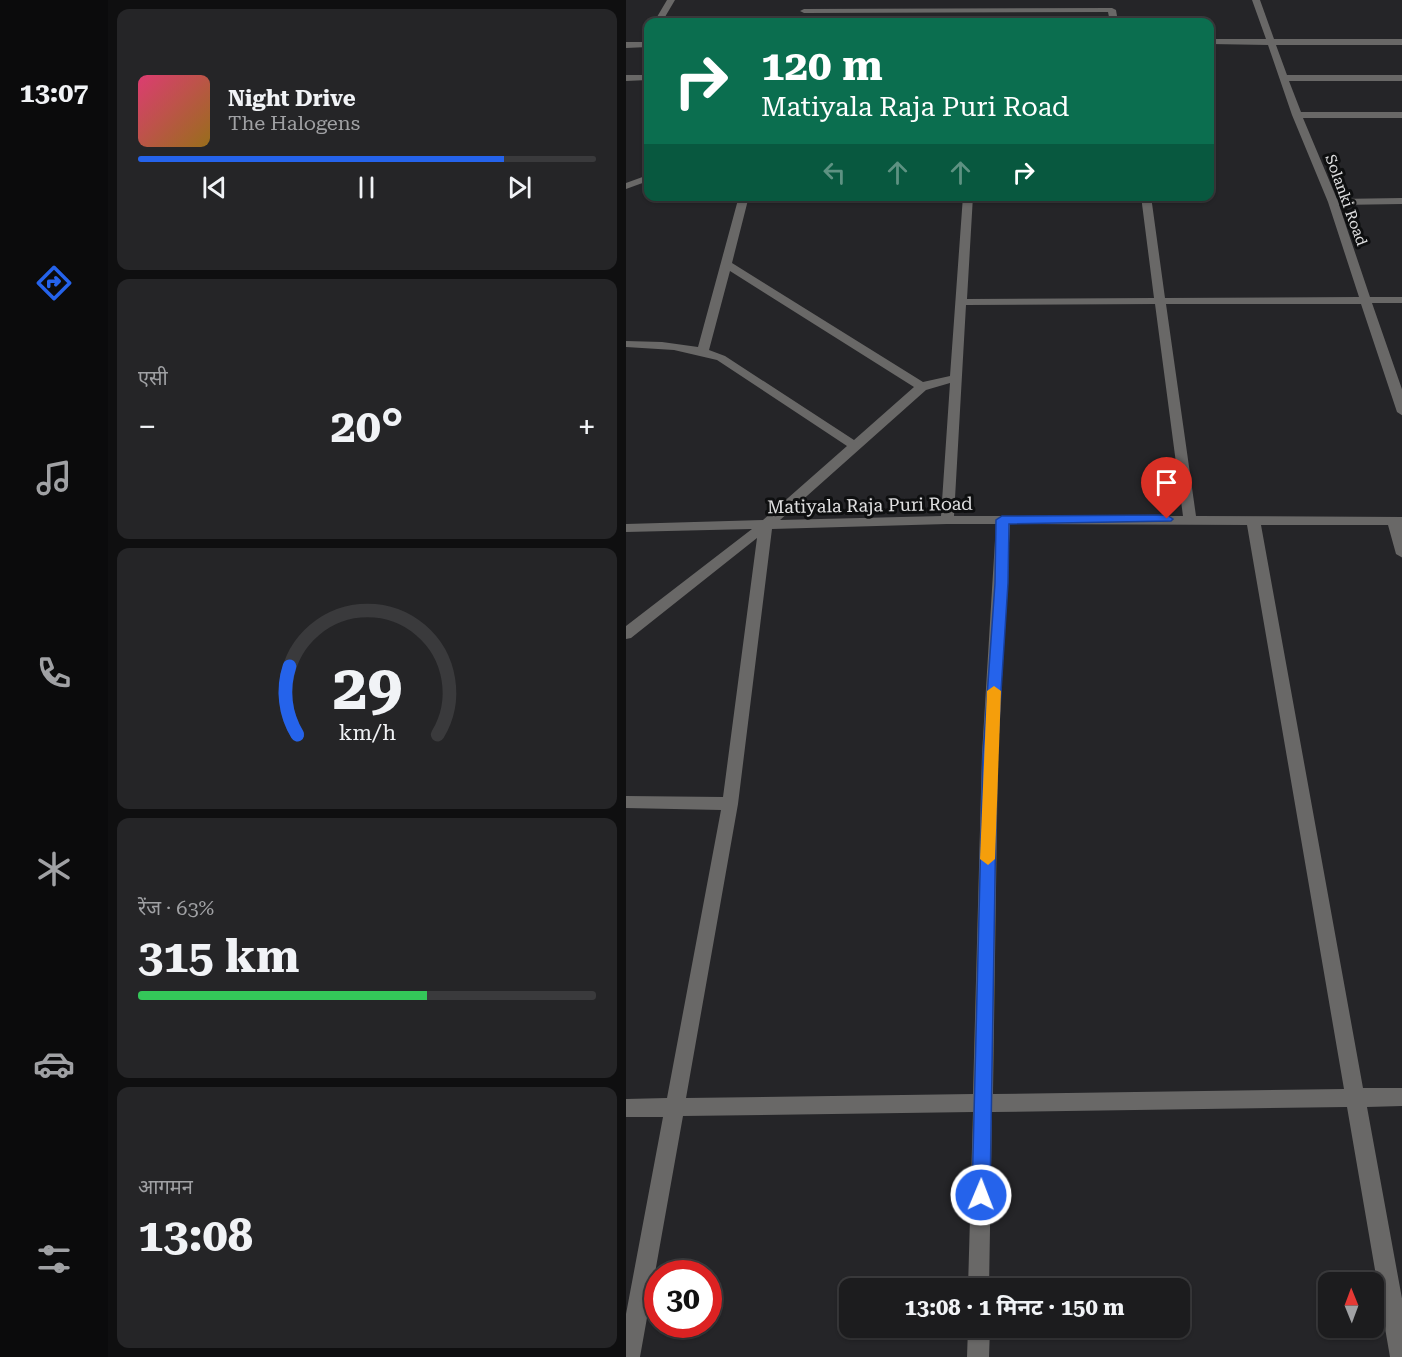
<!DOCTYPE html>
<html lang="hi">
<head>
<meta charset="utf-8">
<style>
  body { margin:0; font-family:"Roboto Serif","Noto Sans Devanagari",serif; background:#252527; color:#f1f3f6; height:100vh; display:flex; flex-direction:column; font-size:22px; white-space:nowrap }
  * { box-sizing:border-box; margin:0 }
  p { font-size:20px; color:#a0a1a4 }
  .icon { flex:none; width:33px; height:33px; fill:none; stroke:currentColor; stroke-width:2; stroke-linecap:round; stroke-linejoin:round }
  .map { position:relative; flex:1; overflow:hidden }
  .drawer { display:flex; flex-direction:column; gap:9px; padding:9px; background:#0f0f10; width:518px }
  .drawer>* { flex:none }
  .guide { position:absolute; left:18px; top:18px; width:570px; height:183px; border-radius:12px; box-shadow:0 2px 4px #0004,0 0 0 2px #3a3a3c; background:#0b6e4f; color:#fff; overflow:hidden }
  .needle { width:39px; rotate:359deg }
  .fabs { position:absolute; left:692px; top:1272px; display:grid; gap:12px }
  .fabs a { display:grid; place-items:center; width:66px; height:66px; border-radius:12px; background:#1c1c1e; box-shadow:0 2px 4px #0004,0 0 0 2px #3a3a3c; font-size:30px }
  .speed { position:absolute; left:18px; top:1260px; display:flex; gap:12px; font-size:30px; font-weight:700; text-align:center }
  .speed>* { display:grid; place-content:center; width:78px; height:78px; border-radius:50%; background:#1c1c1e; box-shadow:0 2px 4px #0004,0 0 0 2px #3a3a3c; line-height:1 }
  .speed .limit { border:9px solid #d22; background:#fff; color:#111 }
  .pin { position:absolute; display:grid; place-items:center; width:51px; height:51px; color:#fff; margin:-62px -26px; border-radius:50% 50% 50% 0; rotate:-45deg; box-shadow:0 0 6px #0007 }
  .pin .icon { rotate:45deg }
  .me { position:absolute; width:66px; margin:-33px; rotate:1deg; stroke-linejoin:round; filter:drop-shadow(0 0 4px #0008) }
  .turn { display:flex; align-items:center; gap:21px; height:126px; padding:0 18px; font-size:27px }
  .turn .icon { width:78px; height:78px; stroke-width:2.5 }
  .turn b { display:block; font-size:42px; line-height:51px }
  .lanes { display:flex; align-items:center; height:57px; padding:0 18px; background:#0003; justify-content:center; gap:30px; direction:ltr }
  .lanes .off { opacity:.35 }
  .big { font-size:45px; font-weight:700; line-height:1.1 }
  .drawer .card { flex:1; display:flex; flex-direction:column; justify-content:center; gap:9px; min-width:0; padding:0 21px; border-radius:12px; background:#252527 }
  .drawer .dial { align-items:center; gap:0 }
  .dial svg { height:156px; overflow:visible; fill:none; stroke:#3a3a3c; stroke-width:7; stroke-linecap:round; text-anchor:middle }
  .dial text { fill:#f1f3f6; stroke:none }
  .song { display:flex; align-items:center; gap:18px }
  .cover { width:72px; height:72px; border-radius:9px; background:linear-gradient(135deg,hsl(340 70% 55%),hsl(40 70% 35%)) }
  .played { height:6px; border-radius:3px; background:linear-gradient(90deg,#2563eb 80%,#3a3a3c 80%) }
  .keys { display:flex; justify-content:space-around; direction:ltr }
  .heat { display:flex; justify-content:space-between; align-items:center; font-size:33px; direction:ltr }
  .charge { height:9px; border-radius:4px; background:linear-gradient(90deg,#34c759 63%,#3a3a3c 0) }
  .trip { position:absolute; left:213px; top:1278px; width:351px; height:60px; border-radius:12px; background:#1c1c1e; box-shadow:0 2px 4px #0004,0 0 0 2px #3a3a3c; font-weight:700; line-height:60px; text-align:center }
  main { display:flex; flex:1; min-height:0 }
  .tabs { display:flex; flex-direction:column; width:108px; justify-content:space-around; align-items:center; background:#0b0b0c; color:#a0a1a4 }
  .tabs .icon { width:42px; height:42px }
  .tabs .active { color:#2563eb }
  .tabs b { font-size:27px; color:#f1f3f6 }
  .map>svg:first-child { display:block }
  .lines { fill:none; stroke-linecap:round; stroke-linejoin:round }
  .minor { fill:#696867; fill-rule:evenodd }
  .route { fill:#2563eb; stroke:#184099; stroke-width:1.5 }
  .slow { fill:#f59e0b }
  .labels { text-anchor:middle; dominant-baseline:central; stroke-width:6; stroke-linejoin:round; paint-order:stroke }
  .far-street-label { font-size:15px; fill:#e0e0e1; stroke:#0e0f10 }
  .street-label { font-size:18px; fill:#e0e0e1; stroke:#0e0f10 }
</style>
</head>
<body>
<main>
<nav class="tabs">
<b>13:07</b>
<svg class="icon active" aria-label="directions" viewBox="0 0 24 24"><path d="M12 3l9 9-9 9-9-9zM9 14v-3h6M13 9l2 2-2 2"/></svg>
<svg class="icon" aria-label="music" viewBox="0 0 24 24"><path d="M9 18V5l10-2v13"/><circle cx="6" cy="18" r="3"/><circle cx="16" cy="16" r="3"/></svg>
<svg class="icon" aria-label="phone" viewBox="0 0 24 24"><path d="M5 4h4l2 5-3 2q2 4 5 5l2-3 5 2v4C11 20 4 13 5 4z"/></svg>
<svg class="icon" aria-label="climate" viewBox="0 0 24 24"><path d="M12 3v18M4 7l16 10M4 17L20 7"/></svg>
<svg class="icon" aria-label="car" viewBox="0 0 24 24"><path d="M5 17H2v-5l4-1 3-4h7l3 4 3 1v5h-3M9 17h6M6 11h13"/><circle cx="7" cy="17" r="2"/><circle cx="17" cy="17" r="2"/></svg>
<svg class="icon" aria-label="filters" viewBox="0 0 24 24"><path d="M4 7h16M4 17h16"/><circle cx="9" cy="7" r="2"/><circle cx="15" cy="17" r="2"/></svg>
</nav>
<section class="drawer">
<div class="card">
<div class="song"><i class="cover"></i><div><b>Night Drive</b><p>The Halogens</p></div></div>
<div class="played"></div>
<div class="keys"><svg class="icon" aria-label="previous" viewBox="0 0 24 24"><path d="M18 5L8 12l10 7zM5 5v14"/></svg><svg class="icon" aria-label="pause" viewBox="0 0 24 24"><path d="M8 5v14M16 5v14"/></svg><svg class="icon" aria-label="next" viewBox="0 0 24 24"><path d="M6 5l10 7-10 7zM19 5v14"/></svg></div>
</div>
<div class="card"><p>एसी</p>
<div class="heat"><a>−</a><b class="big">20°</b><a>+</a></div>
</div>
<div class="card dial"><svg viewBox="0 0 100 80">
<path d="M14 69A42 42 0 1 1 86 69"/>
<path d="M14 69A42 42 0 0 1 10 34" stroke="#2563eb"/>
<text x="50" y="56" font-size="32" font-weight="700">29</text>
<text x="50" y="72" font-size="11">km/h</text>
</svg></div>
<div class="card"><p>रेंज · 63%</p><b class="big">315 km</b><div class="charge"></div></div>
<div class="card"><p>आगमन</p><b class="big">13:08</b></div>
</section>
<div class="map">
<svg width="777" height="1357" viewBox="0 0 777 1357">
  <rect width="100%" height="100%" fill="#252528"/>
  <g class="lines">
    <path class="minor" d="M 41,0 L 49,0 L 36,22 L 28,22 Z
      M 626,0 L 634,0 L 648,39 L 777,39 L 777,45 L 650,45 L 661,75 L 777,75 L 777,81 L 663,81 L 675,112 L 777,112 L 777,118 L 677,118 L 711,199 L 777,198 L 777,204 L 713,205 L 744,297 L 777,297 L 777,303 L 746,303 L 777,392 L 777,416 L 771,412 L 735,304 L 540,304 L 570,516 L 777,517 L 777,558 L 770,554 L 762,525 L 635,525 L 737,1088 L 777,1088 L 777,1106 L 741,1107 L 777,1304 L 777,1357 L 764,1357 L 721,1107 L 366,1112 L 363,1288 L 342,1288 L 347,1112 L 57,1116 L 14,1357 L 0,1357 L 0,1314 L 37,1117 L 0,1117 L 0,1099 L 41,1098 L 95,810 L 0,808 L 0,796 L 97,797 L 131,538 L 5,638 L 0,639 L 0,626 L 126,529 L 0,532 L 0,524 L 137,520 L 221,446 L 91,360 L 48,350 L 0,347 L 0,341 L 36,342 L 72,347 L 113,196 L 123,196 L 106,263 L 297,382 L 324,376 L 337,196 L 347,196 L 341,299 L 528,298 L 515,196 L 525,196 L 539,298 L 733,297 L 702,202 L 666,115 L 642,45 L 584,44 L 584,39 L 640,39 ZM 104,271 L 288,387 L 228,440 L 99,356 L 83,350 ZM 529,304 L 557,516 L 328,516 L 340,305 ZM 324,383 L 315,516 L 154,520 L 300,390 ZM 321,524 L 370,524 L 356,754 L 347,1094 L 60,1098 L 112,804 L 146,529 ZM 384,524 L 621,525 L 718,1089 L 367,1094 L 372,754 Z
      M 486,8 L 490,10 L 492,22 L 484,22 L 482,12 L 178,13 L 174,11 L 178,9 Z
      M 0,42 L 22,42 L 22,47 L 0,48 Z
      M 0,75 L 22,75 L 22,80 L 0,81 Z
      M 22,175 L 22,181 L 0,189 L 0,183 Z
      M 342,1328 L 364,1328 L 363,1357 L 341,1357 Z"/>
  </g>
  <path class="route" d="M 541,515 L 547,519 L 545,521 L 383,524 L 382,583 L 371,754 L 364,1195 L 361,1201 L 355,1204 L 348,1201 L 346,1195 L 357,754 L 369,583 L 370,520 L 376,516 Z"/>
  <path class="slow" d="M 368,686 L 375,691 L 369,859 L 362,865 L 354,859 L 361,691 Z"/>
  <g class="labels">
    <g class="far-street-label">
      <text transform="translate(720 200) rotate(70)">Solanki Road</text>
    </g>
    <g class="street-label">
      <text transform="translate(244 505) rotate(-1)">Matiyala Raja Puri Road</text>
    </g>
  </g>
</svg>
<div class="fabs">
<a><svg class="needle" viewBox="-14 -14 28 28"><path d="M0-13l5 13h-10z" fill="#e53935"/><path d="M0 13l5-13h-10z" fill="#a0a1a4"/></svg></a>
</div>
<div class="speed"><div class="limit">30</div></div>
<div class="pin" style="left:541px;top:519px;background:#d93025"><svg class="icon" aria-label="arrive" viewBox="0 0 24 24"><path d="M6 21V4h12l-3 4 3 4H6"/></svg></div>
<svg class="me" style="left:355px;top:1195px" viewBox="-20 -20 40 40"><circle r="17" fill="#2563eb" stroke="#fff" stroke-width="3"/><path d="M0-11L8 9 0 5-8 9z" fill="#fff"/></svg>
<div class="trip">13:08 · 1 मिनट · 150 m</div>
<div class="guide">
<div class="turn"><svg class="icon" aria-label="right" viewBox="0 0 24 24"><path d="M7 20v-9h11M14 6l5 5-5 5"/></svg><div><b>120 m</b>Matiyala Raja Puri Road</div></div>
<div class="lanes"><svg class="icon off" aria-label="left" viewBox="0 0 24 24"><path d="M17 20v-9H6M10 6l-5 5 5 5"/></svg><svg class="icon off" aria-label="ahead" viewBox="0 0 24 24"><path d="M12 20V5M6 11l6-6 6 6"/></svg><svg class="icon off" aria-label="ahead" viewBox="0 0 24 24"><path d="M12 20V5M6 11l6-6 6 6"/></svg><svg class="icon" aria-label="right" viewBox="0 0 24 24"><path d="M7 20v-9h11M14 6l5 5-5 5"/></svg></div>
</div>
</div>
</main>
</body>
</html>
